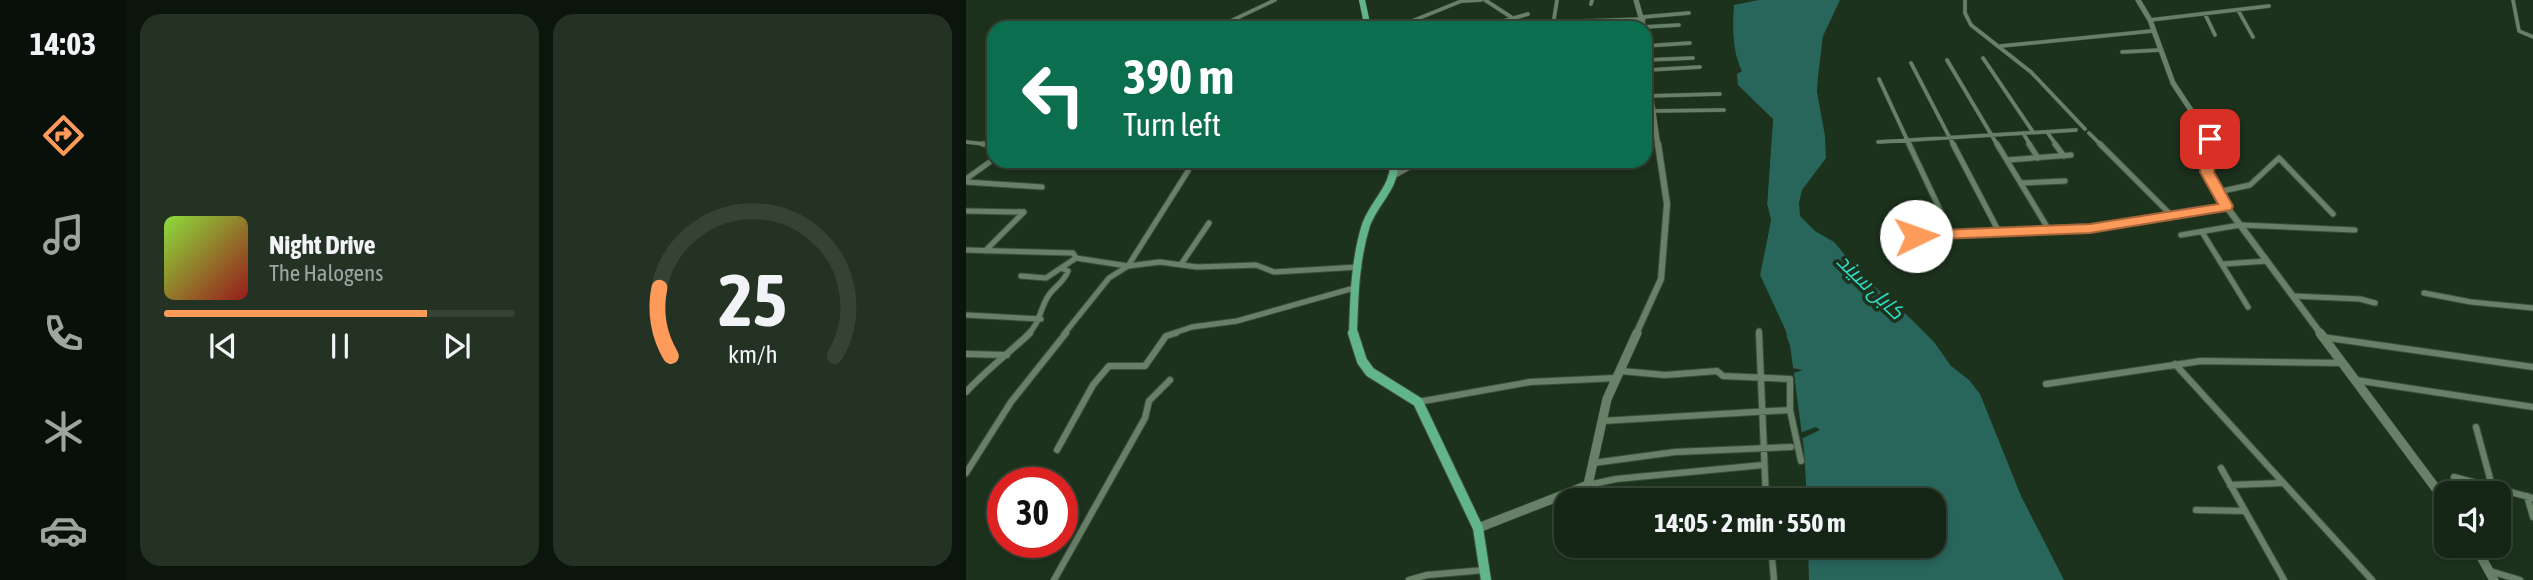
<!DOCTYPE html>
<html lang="en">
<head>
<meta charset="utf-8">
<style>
  body { margin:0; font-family:"Asap Condensed",Cairo,sans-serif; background:#233223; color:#f1f3f6; height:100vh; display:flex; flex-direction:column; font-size:26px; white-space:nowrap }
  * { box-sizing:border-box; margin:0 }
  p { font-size:23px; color:#9ea5a1 }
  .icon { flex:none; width:38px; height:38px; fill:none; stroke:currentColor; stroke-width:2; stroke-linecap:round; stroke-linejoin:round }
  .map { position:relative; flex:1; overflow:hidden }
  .details { display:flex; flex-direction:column; gap:14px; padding:14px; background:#0c150c; width:840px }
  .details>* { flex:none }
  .hud { position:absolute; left:21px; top:21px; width:665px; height:147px; border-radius:21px; box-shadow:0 4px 10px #0003,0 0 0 2px #354335; background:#0b6e4f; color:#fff; overflow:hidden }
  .buttons { position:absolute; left:1468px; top:481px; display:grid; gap:14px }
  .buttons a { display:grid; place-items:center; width:77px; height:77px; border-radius:14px; background:#162616; box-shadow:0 4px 10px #0003,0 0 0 2px #354335; font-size:35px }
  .speed { position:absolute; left:21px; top:467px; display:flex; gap:14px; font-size:35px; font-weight:700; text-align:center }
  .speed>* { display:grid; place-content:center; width:91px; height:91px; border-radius:50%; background:#162616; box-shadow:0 4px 10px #0003,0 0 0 2px #354335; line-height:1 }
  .speed .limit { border:10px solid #d22; background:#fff; color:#111 }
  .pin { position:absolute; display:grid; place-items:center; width:60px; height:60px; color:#fff; margin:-30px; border-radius:14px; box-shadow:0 4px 10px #0006 }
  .me { position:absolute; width:77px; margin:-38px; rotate:87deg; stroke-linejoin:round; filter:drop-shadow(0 0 5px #0008) }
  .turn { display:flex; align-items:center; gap:24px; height:147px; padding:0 21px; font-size:32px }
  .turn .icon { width:91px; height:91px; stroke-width:2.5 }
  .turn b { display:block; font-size:49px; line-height:60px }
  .details .tile { flex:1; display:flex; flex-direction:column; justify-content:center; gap:10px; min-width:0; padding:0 24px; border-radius:21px; background:#233223 }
  .details .dial { align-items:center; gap:0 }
  .dial svg { height:182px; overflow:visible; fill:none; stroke:#354335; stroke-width:7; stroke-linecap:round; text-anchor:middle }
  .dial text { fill:#f1f3f6; stroke:none }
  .song { display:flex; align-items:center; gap:21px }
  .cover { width:84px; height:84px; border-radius:10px; background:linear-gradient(135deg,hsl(90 70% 55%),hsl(0 70% 35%)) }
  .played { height:7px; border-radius:4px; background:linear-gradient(90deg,#ff9b5a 75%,#354335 75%) }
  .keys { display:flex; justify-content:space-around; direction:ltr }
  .details .tiles { flex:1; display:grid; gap:14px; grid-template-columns:repeat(2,1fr) }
  .trip { position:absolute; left:588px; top:488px; width:392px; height:70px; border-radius:21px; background:#162616; box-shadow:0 4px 10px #0003,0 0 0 2px #354335; font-weight:700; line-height:70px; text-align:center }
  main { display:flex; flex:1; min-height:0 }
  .menu { display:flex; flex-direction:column; width:126px; justify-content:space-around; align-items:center; background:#090f09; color:#9ea5a1 }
  .menu .icon { width:49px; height:49px }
  .menu .selected { color:#ff9b5a }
  .menu b { font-size:32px; color:#f1f3f6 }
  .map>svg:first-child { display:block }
  .water { fill:#28665c }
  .pier { fill:#1d321d }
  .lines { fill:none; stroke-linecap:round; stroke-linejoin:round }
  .minor-far2-casing { stroke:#3c4f3c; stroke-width:4.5 }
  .minor-far1-casing { stroke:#3c4f3c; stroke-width:7 }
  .minor-casing { stroke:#3c4f3c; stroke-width:8 }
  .tertiary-far2-casing { stroke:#3c4f3c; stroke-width:6 }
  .tertiary-far1-casing { stroke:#3c4f3c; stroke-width:8 }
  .tertiary-casing { stroke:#3c4f3c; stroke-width:10 }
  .primary-far2-casing { stroke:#3c4f3c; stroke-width:7 }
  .primary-far1-casing { stroke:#3c4f3c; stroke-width:10 }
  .primary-casing { stroke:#3c4f3c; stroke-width:12 }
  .minor-far2 { stroke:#698068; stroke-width:3.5 }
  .minor-far1 { stroke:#698068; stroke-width:5 }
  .minor { stroke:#698068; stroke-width:6 }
  .tertiary-far2 { stroke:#698068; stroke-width:5 }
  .tertiary-far1 { stroke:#698068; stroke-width:6 }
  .tertiary { stroke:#698068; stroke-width:9 }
  .primary-far2 { stroke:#62b48b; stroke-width:6 }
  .primary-far1 { stroke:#62b48b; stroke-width:8 }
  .primary { stroke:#62b48b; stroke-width:10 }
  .route { fill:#ff9b5a; stroke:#a6653a; stroke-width:2 }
  .labels { text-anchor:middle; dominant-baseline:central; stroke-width:7; stroke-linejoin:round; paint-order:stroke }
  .water-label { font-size:21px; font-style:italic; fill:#2bdfc8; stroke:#1d321d }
</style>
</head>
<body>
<main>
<nav class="menu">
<b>14:03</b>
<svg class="icon selected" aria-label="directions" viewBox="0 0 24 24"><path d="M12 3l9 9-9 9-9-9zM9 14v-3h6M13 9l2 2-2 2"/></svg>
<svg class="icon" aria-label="music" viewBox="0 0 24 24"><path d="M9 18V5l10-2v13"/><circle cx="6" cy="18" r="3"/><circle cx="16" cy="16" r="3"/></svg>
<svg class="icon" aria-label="phone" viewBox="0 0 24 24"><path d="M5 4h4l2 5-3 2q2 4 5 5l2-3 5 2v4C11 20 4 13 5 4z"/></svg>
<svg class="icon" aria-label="climate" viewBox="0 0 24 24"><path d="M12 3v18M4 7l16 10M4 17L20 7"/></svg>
<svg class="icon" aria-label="car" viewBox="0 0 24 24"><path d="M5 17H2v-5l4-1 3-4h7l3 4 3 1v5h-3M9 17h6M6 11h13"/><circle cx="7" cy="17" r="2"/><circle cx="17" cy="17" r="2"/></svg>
</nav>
<section class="details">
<div class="tiles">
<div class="tile">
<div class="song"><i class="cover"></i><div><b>Night Drive</b><p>The Halogens</p></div></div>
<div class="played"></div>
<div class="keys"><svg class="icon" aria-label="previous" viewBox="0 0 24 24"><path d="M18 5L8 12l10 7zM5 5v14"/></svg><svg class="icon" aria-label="pause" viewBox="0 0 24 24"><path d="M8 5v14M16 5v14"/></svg><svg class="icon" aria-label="next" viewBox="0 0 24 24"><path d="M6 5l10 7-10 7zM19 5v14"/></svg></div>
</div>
<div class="tile dial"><svg viewBox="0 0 100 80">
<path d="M14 69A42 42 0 1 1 86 69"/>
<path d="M14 69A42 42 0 0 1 9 39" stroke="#ff9b5a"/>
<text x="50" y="56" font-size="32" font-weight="700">25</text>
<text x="50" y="72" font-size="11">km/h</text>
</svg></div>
</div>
</section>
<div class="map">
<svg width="1567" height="580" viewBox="0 0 1567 580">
  <rect width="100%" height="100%" fill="#1d321d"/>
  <path class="water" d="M 793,0 L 874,0 L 857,36 L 852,76 L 851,92 L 859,136 L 860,158 L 836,190 L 833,203 L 834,216 L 849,231 L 868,242 L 896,275 L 945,319 L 968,342 L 985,366 L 1003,380 L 1014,394 L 1055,496 L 1098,580 L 843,580 L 842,546 L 968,546 L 968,500 L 841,500 L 838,450 L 824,345 L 794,275 L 805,220 L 801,204 L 807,119 L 772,85 L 771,74 L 776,71 C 767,54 766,27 768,5 Z"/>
  <path class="pier" d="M 803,116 L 807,119 L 801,204 L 805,220 L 794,275 L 820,331 L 827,368 L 837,370 L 828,373 L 834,433 L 850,427 L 854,430 L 835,439 L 841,500 L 837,500 L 837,469 L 820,346 L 790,275 L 801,219 L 798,204 Z"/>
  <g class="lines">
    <defs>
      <path id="minor-far2" d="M 519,0 L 562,28
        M 999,0 L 999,13 L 1005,25 L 1065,72 L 1119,129
        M 1547,0 L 1553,31 L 1567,37
        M 497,1 L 515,0
        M 625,4 L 626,0
        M 1272,10 L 1287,37
        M 1239,14 L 1249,35
        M 677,17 L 723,13
        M 1184,20 L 1303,6
        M 619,21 L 678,19
        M 678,27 L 713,25
        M 250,28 L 309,0
        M 394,28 L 401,24
        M 429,28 L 498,0
        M 513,28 L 562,14
        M 581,28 L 587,25 L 591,0
        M 679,46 L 724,43
        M 1035,46 L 1186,31
        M 1156,52 L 1194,50
        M 1017,58 L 1067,132
        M 679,60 L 727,58
        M 981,60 L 1032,146
        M 945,63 L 988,146
        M 682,70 L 734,67
        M 913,79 L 944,146
        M 679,96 L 754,94
        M 687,111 L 758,110
        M 1081,132 L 1091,146
        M 1057,133 L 1065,146
        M 1123,133 L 1136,146
        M 0,142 L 28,145
        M 912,142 L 1110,130"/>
      <path id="minor-far1" d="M 17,144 L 28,145
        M 943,144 L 983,229
        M 987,144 L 1033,232
        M 1031,144 L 1083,230
        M 1063,144 L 1072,158
        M 1089,144 L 1098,156
        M 1134,144 L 1205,215
        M 1041,160 L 1105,155
        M 429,175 L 454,161
        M 0,179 L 28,159
        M 0,182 L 76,187
        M 1055,183 L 1099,181
        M 1252,192 L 1284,185 L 1313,158 L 1367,214
        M 0,211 L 58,212
        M 1236,232 L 1282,307
        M 1215,235 L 1274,225 L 1389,230
        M 950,236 L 1123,228 L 1260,206
        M 0,250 L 107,253 L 110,258 L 162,266 L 194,262 L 231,267 L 290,265 L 308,272 L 393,267
        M 19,251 L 58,212
        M 216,263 L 243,223
        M 1258,264 L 1301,261
        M 55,276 L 80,278 L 110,258
        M 1458,293 L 1505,302 L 1567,308
        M 1327,296 L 1394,299 L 1409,303
        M 0,315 L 75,319
        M 793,331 L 793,334
        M 62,334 C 74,323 73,312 81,298 C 86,288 98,283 102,271 L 95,268
        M 98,334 L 143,278 L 162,266 L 222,171
        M 205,334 L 226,327 L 271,321 L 388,288"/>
      <path id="minor" d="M 793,333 L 800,500
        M 1356,337 L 1567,367
        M 0,354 L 41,355
        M 1209,364 L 1406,580
        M 655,371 L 699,375 L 751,371 L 757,376 L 824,379 L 824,410 L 835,461
        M 1389,380 L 1567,407
        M 1080,384 L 1235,361 L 1374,363
        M 0,392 C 20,370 43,353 64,333
        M 452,402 L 564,382 L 650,378
        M 636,421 L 824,410
        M 1510,427 L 1526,486
        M 91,450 L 127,385 L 143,366 L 179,366 L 200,336 L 210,333
        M 627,463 L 709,452 L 825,447
        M 1255,468 L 1318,580
        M 0,473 L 45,402 L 100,333
        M 1488,477 L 1567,498
        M 622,485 L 650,479 L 797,465
        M 1264,485 L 1316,483
        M 1561,496 L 1567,517
        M 1230,510 L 1279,511
        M 805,546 L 808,580
        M 1524,571 L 1554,580
        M 88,580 L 179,418 L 183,401 L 204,380
        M 443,580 L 461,575 L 519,570"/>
      <path id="tertiary-far2" d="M 670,0 L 678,28
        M 1172,0 L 1184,20 L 1207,83 L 1244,139 L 1243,146
        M 679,56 L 692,146"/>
      <path id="tertiary-far1" d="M 1244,144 L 1241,172 L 1260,206 L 1355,334
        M 670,334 L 695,279 L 701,204 L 692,144"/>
      <path id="tertiary" d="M 1354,333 L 1480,502
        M 512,528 L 622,485 L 641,399 L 671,333
        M 1509,546 L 1528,580"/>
      <path id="primary-far2" d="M 396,0 L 402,28"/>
      <path id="primary-far1" d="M 387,334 C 388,298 389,260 400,225 C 408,202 430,187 428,161"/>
      <path id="primary" d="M 387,333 L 396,361 L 404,372 L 452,402 L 512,528 L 520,580"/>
    </defs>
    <use href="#minor-far2" class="minor-far2-casing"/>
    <use href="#minor-far1" class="minor-far1-casing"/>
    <use href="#minor" class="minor-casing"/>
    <use href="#tertiary-far2" class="tertiary-far2-casing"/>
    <use href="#tertiary-far1" class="tertiary-far1-casing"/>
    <use href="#tertiary" class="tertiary-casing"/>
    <use href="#primary-far2" class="primary-far2-casing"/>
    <use href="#primary-far1" class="primary-far1-casing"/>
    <use href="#primary" class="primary-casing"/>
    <use href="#minor-far2" class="minor-far2"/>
    <use href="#minor-far1" class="minor-far1"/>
    <use href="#minor" class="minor"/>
    <use href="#tertiary-far2" class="tertiary-far2"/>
    <use href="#tertiary-far1" class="tertiary-far1"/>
    <use href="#tertiary" class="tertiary"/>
    <use href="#primary-far2" class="primary-far2"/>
    <use href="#primary-far1" class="primary-far1"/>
    <use href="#primary" class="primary"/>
  </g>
  <path class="route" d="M 1244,135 L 1250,139 L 1248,172 L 1267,206 L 1265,210 L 1124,233 L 950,240 L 943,236 L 950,231 L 1124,224 L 1252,204 L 1234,172 L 1237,139 Z"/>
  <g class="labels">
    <g class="water-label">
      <text transform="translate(905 286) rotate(44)">کابل سيند</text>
    </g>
  </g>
</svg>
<div class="buttons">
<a><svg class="icon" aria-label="sound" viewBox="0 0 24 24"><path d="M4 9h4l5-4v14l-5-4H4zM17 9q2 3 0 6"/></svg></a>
</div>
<div class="speed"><div class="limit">30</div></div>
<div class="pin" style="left:1244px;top:139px;background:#d93025"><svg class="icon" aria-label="arrive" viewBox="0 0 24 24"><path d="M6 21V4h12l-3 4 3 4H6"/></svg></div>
<svg class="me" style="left:950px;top:236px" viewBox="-20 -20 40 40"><circle r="19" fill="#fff"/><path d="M0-13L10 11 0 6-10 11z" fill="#ff9b5a"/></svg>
<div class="trip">14:05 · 2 min · 550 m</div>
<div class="hud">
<div class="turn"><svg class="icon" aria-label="left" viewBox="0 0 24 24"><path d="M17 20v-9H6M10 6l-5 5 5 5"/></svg><div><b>390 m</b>Turn left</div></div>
</div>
</div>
</main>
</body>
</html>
